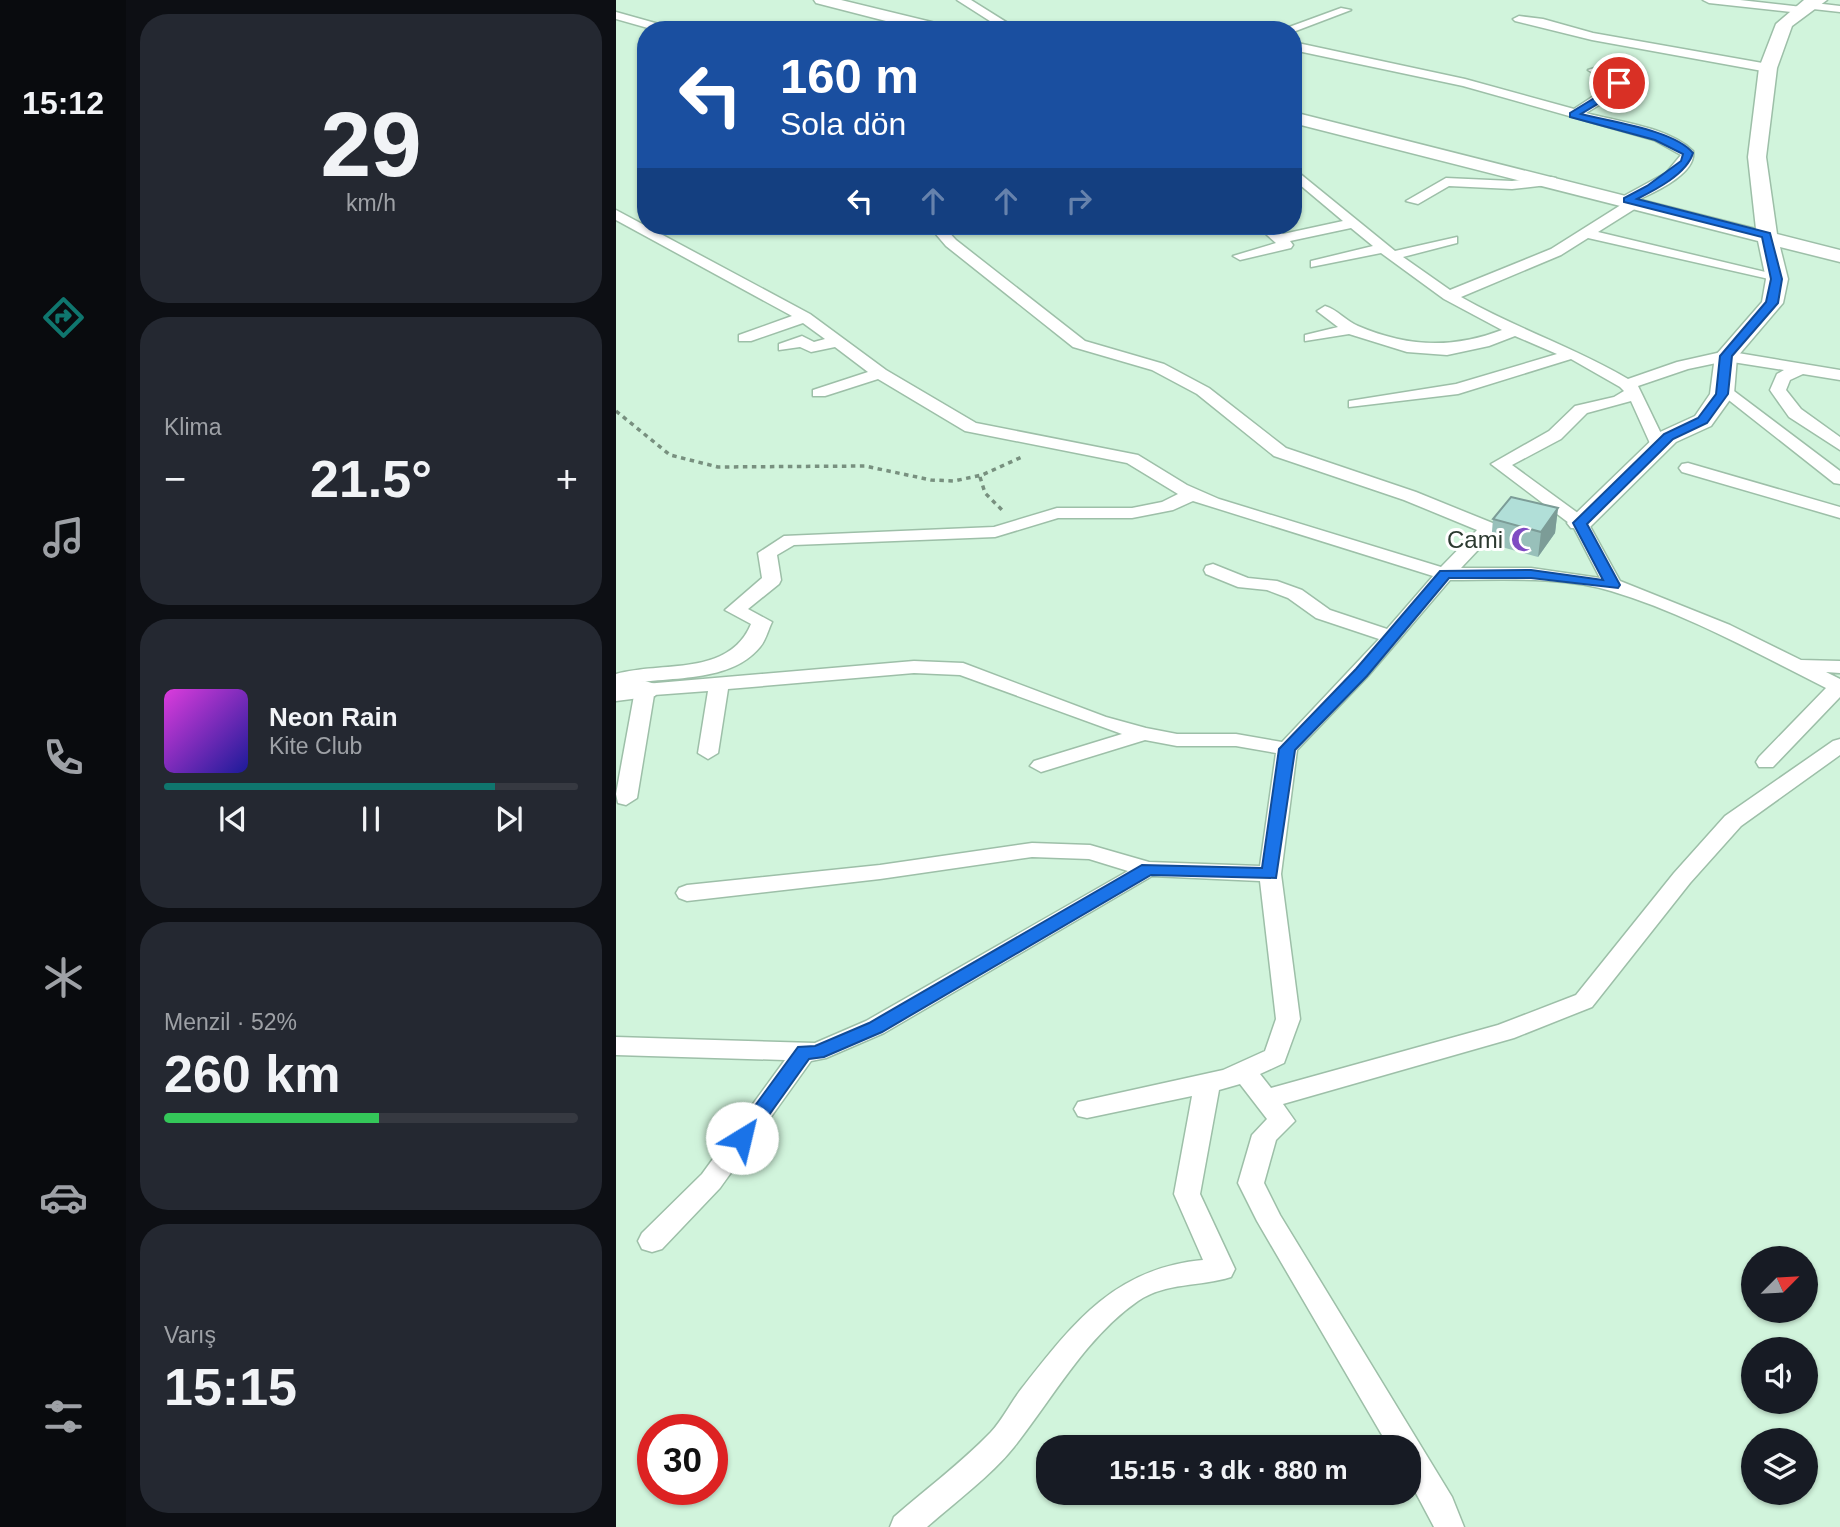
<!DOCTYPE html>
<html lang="tr">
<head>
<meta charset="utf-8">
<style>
  body { margin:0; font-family:Arial,sans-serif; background:#242831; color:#f1f3f6; height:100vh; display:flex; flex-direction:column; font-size:26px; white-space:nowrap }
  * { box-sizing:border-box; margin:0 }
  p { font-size:23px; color:#9ea1a6 }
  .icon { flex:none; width:38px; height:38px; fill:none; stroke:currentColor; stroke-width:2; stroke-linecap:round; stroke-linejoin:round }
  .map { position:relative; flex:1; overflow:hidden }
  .drawer { display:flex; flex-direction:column; gap:14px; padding:14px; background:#0d0f14; width:490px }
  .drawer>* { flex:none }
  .hud { position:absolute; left:21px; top:21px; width:665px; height:214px; border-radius:28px; box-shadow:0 2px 5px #0004; background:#1a4fa0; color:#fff; overflow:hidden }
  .needle { width:46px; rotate:66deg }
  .buttons { position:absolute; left:1125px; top:1246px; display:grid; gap:14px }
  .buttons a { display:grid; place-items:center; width:77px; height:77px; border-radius:50%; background:#171b24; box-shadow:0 2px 5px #0004; font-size:35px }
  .speed { position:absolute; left:21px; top:1414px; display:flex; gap:14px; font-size:35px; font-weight:700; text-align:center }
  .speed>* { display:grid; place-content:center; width:91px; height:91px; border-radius:50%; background:#171b24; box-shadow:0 2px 5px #0004; line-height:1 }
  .speed .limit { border:10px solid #d22; background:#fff; color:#111 }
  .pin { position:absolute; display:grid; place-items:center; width:60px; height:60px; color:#fff; margin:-30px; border:4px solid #fff; border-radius:50%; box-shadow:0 2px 7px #0007 }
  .me { position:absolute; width:77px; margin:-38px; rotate:36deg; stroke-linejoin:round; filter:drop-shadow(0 0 5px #0008) }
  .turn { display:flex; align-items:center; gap:24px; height:147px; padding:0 28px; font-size:32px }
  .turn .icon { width:91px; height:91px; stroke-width:2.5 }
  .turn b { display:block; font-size:49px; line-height:60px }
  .lanes { display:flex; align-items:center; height:66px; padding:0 28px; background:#0003; justify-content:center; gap:35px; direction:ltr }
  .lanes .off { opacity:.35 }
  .big { font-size:52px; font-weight:600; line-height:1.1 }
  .drawer .card { flex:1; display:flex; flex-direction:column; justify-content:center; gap:10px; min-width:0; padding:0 24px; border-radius:28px; background:#242831 }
  .drawer .dial { align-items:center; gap:0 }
  .dial b { font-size:91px; line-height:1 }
  .song { display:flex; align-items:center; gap:21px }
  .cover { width:84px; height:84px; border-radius:10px; background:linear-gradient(135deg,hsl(300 70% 55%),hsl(240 70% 35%)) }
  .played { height:7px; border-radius:4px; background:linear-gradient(90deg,#0f766e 80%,#363941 80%) }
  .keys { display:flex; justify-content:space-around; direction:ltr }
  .heat { display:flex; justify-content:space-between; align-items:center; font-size:38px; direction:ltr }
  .charge { height:10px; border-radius:5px; background:linear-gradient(90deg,#34c759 52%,#363941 0) }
  .trip { position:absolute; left:420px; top:1435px; width:385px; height:70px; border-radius:28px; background:#171b24; box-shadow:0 2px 5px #0004; font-weight:600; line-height:70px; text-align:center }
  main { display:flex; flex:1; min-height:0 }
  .tabs { display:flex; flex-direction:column; width:126px; justify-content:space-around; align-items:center; background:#090b0e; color:#9ea1a6 }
  .tabs .icon { width:49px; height:49px }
  .tabs .on { color:#0f766e }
  .tabs b { font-size:32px; color:#f1f3f6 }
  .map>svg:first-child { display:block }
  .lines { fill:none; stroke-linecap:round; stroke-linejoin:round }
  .street-casing { stroke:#9dbfa8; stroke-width:3 }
  .secondary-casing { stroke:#9dbfa8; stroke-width:3 }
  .path { stroke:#78907f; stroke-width:3.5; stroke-dasharray:4.5 4.5; stroke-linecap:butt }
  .street { fill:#fff; fill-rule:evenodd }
  .secondary { fill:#fff; fill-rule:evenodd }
  .wall { fill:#98c0ba }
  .shaded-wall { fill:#7c9c97 }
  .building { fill:#b1dfd8; stroke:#7c9c97; stroke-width:2 }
  .route { fill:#1a73e8; stroke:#114b97; stroke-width:2 }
  .labels { text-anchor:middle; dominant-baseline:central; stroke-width:6; stroke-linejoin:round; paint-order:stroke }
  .poi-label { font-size:24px; fill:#2b392f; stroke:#fff; text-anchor:end }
</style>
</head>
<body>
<main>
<nav class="tabs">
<b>15:12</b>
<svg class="icon on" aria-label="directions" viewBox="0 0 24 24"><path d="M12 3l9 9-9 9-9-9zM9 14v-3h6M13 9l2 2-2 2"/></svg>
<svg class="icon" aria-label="music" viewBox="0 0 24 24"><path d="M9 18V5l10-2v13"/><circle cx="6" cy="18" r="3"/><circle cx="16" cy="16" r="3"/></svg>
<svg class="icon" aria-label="phone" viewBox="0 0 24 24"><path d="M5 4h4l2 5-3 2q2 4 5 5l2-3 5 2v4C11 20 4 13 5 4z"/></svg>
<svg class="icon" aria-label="climate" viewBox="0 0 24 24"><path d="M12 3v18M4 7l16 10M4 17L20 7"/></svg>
<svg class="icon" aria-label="car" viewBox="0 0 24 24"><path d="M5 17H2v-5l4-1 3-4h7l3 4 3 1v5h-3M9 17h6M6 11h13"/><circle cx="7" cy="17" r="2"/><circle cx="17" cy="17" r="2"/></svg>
<svg class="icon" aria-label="filters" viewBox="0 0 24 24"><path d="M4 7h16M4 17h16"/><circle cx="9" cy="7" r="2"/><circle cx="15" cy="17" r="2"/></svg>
</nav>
<section class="drawer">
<div class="card dial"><b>29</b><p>km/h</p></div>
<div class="card"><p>Klima</p>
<div class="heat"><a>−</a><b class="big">21.5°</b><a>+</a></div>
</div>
<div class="card">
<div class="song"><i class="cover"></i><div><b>Neon Rain</b><p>Kite Club</p></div></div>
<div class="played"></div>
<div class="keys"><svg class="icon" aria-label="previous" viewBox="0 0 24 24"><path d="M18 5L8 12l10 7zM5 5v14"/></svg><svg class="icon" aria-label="pause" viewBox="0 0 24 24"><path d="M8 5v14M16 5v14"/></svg><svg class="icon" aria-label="next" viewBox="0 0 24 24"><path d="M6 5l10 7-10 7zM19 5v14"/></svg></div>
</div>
<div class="card"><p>Menzil · 52%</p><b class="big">260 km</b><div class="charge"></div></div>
<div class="card"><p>Varış</p><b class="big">15:15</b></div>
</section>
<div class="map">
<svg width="1224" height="1527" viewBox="0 0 1224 1527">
  <rect width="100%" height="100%" fill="#d1f4dc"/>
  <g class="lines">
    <defs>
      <path id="street" d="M 341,0 L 355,0 L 403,30 L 388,30 Z
        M 1087,0 L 1124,0 L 1186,7 L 1186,3 L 1190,2 L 1224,6 L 1224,12 L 1188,8 L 1188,12 L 1184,13 L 1093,3 Z
        M 725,8 L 735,10 L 677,32 L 665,30 Z
        M 0,12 L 57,28 L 59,30 L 39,30 L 0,19 Z
        M 903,16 L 927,19 L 977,33 L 1152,64 L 1158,68 L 1152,72 L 976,40 L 899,21 L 897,19 Z
        M 677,42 L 849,79 L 958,109 L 996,84 L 972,70 L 982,67 L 1009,83 L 1001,94 L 970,113 C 1003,122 1052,127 1077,151 C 1081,173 1041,191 1024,199 L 1025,205 L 982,232 L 1166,276 L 1166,282 L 972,238 L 945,255 L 845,297 C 899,328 958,347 1012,379 L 1061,362 L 1110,351 L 1224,370 L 1224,380 L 1187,374 L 1174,380 L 1170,390 L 1185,409 L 1224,437 L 1224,450 L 1173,417 L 1156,393 L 1154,390 L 1161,374 L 1168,370 L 1110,361 L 1072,369 L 1022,386 L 1051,446 L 1049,450 L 1037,450 L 1015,401 L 971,413 L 945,439 L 896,465 L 970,519 L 1004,581 L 1114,625 L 1185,660 L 1224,661 L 1224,673 L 1210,672 L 1224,679 L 1224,697 L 1157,767 L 1143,767 L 1140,762 L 1143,757 L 1210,688 C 1140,653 1069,613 995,591 C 946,576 885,580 834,580 L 752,676 L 681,750 L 665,874 L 684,1019 L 668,1063 L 644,1074 L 655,1088 L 882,1025 L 960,995 L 1058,873 L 1109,816 L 1217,741 L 1224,739 L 1224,755 L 1125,826 L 1074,883 L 976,1007 L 898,1038 L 667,1104 L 679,1121 L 660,1140 L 648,1183 L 664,1215 L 836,1497 L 848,1527 L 818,1527 L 793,1480 L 793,1447 L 773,1447 L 641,1221 L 622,1183 L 636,1135 L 651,1119 L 624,1084 L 603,1090 L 584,1194 L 619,1269 L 615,1277 C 584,1287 550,1282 522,1301 C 469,1338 437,1398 398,1447 C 374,1477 339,1502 311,1527 L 274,1527 L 278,1517 C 310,1489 345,1463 375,1432 C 387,1419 395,1402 406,1388 C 457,1323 499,1268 587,1260 L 558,1194 L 576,1096 L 471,1118 L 462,1116 L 458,1109 L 462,1102 L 471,1100 L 607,1070 L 649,1051 L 660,1019 L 644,881 L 536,876 L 268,1033 L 210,1058 L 195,1061 L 104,1188 L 46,1249 L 36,1252 L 26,1249 L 22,1241 L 26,1233 L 86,1174 L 169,1060 L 0,1055 L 0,1037 L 199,1043 L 250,1021 L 512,871 L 473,859 L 416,857 L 264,879 L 71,901 L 63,898 L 60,893 L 63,888 L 71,885 L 264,865 L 416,843 L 474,845 L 533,862 L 644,866 L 660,753 L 620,746 L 561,746 L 529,740 L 425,772 L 414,766 L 418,761 L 506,734 L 344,675 L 298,673 L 112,689 L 102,753 L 92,759 L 82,753 L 92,691 L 38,695 L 21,798 L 10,805 L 2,803 L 0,794 L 19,690 L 29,684 L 298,661 L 347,663 L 490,717 L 530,728 L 561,734 L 620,734 L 666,742 L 763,639 L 700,618 L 672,598 L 651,590 L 622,587 L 590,574 L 588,570 L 590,566 L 597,564 L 632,578 L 661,581 L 686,590 L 714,610 L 771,629 L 817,576 L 577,501 L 557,510 L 516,518 L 442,518 L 379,537 L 178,545 L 161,555 L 165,580 L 163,584 L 132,609 L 156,622 C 152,630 150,640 144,647 C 112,686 45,675 0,686 L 0,674 C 46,661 113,677 135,624 L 109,610 L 146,578 L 142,553 L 168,536 L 378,527 L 441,508 L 516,508 L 546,502 L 562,494 L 511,463 L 349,431 L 262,379 L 209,396 L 197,396 L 197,390 L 252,372 L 219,347 L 195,352 L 184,347 L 163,350 L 163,344 L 186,336 L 198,342 L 209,339 L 187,323 L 135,341 L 123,341 L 123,335 L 176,316 L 0,220 L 0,210 L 194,314 L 270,370 L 360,423 L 522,455 L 571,485 L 603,499 L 825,567 L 861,530 L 788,500 L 658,456 L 581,394 L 536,370 L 457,347 L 330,246 L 313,226 L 327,226 L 340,240 L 469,341 L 548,364 L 593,388 L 670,448 L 800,492 L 879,524 L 882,528 L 879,532 L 845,568 L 915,568 L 984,578 L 957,526 L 875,464 L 933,431 L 959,406 L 998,397 L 1008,391 L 1004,387 L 955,359 L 842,394 L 733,407 L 733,401 L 840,384 L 941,354 L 899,336 L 873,346 L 831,355 L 791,352 L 733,334 L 689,341 L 689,335 L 722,327 L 701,311 L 709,306 C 722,310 730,321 742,326 C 791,347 837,349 886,330 L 828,299 L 765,253 L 695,267 L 695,261 L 757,246 L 735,228 L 674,241 L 677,245 L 675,248 L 624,260 L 617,256 L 660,243 L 641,226 L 656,226 L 667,234 L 727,221 L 677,179 L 677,168 L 779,251 L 841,237 L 841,243 L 787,257 L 834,290 L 935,249 L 1008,203 L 1004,200 L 1006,197 L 1050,173 L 1065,155 L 1038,140 L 847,86 L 677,50 Z
        M 935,177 L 940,178 L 940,184 L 896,189 L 833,186 L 802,204 L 790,201 L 830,178 L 896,181 Z
        M 1106,382 L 1224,471 L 1224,484 L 1218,483 L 1100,390 L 1100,384 Z
        M 1072,463 L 1224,507 L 1224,518 L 1066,472 L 1063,468 L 1066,464 Z"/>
      <path id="secondary" d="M 198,0 L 225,0 L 332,26 L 334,30 L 305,30 L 200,3 Z
        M 1188,0 L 1211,0 L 1176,26 L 1161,68 L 1150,157 L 1161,234 L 1224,250 L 1224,262 L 1164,247 L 1172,279 L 1167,303 L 1121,357 L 1118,394 L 1095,426 L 1060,442 L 973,528 L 955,528 L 951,523 L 955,518 L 1044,432 L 1079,416 L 1094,394 L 1099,356 L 1146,302 L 1150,279 L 1142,241 L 677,123 L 677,112 L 1140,229 L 1132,157 L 1143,68 L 1160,24 Z
        M 29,681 L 39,684 L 43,690 L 39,696 L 0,701 L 0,683 Z"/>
    </defs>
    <use href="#street" class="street-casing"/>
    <use href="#secondary" class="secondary-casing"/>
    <path class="path" d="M 0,411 L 54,455 L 102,467 L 249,466 L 315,480 L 338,481 L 366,475 L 408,456
      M 364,477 L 369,493 L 388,512"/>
    <use href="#street" class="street"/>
    <use href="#secondary" class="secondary"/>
  </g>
  <path class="wall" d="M 942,508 L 939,533 L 922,557 L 875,544 L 877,519 Z"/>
  <path class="shaded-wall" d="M 942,508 L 939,533 L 922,557 L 925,532 Z"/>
  <path class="building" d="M 895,497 L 942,508 L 925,532 L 877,519 Z"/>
  <path class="route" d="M 1000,81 L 1008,83 L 1000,93 L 965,114 C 995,122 1058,130 1077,153 C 1071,174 1039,190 1021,199 L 1154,233 L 1166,279 L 1162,303 L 1116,356 L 1112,394 L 1091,423 L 1057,439 L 971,524 L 1004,585 L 1002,588 L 915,578 L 833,578 L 751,676 L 679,750 L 660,878 L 535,875 L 266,1032 L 208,1057 L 193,1059 L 133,1143 L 119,1143 L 116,1138 L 119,1133 L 182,1047 L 199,1046 L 253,1023 L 526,865 L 646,868 L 663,749 L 740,669 L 824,571 L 915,570 L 987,580 L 957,523 L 1048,434 L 1082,418 L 1100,394 L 1104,356 L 1150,302 L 1155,279 L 1146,237 L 1008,202 L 1008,198 L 1031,186 L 1065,161 L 1067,154 L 1039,140 L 954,117 L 954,113 L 993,89 Z"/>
  <defs>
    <symbol id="mosque-bare" viewBox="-9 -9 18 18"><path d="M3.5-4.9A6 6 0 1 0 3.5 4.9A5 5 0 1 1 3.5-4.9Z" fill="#7f4bc3" stroke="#fff" stroke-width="2.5" paint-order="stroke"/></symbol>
  </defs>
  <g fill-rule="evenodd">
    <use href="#mosque-bare" x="890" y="522" width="35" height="35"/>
  </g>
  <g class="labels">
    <g class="poi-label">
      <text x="887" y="539">Cami</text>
    </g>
  </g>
</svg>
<div class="buttons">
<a><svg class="needle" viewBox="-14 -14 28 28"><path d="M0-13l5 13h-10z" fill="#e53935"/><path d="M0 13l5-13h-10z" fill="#9ea1a6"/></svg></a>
<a><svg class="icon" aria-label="sound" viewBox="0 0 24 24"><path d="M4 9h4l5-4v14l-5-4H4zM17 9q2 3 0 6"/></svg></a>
<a><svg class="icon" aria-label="layers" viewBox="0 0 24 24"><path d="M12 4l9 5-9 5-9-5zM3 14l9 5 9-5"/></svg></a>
</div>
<div class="speed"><div class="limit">30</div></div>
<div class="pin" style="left:1003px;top:83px;background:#d93025"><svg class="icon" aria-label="arrive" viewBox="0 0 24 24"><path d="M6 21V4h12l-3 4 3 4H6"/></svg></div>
<svg class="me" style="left:126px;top:1138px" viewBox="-20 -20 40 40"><circle r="19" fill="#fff"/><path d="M0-13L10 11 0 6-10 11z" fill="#1a73e8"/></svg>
<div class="trip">15:15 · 3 dk · 880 m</div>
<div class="hud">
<div class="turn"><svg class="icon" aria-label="left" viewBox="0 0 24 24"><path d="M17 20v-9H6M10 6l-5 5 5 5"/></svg><div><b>160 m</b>Sola dön</div></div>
<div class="lanes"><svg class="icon" aria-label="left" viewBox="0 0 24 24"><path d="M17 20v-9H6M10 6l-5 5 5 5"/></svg><svg class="icon off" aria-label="ahead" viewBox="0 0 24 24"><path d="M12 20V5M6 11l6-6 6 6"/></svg><svg class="icon off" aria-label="ahead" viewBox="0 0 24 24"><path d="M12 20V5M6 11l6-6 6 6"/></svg><svg class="icon off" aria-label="right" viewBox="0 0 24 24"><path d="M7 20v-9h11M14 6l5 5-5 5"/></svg></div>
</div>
</div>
</main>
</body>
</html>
